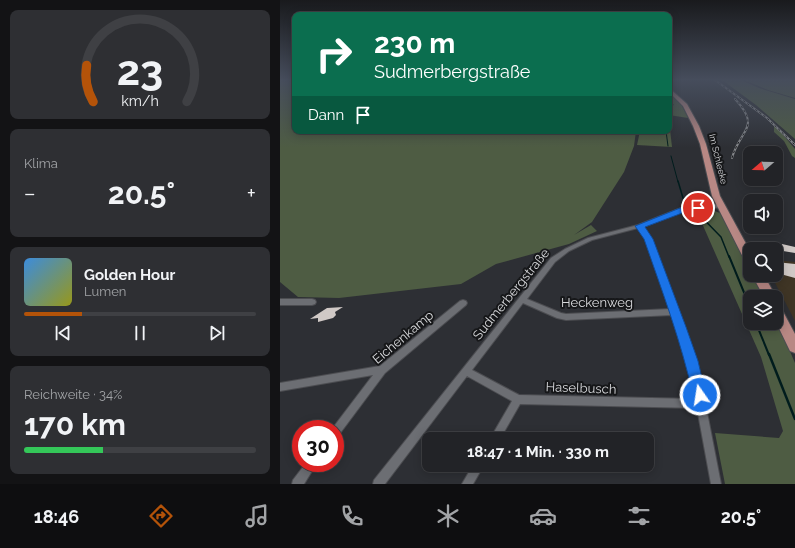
<!DOCTYPE html>
<html lang="de">
<head>
<meta charset="utf-8">
<style>
  body { margin:0; font-family:Raleway,sans-serif; background:#2e2f33; color:#f1f3f6; height:100vh; display:flex; flex-direction:column; font-size:15px; white-space:nowrap }
  * { box-sizing:border-box; margin:0 }
  p { font-size:13px; color:#a2a4a7 }
  .icon { flex:none; width:22px; height:22px; fill:none; stroke:currentColor; stroke-width:2; stroke-linecap:round; stroke-linejoin:round }
  .map { position:relative; flex:1; overflow:hidden }
  .panel { display:flex; flex-direction:column; gap:10px; padding:10px; background:#131315; width:280px }
  .panel>* { flex:none }
  .banner { position:absolute; left:12px; top:12px; width:380px; height:122px; border-radius:8px; box-shadow:0 2px 10px #0003,0 0 0 1px #3f4044; background:#0b6e4f; color:#fff; overflow:hidden }
  .needle { width:26px; rotate:251deg }
  .buttons { position:absolute; left:463px; top:146px; display:grid; gap:8px }
  .buttons a { display:grid; place-items:center; width:40px; height:40px; border-radius:8px; background:#222327; box-shadow:0 2px 10px #0003,0 0 0 1px #3f4044; font-size:20px }
  .speed { position:absolute; left:12px; top:420px; display:flex; gap:8px; font-size:20px; font-weight:700; text-align:center }
  .speed>* { display:grid; place-content:center; width:52px; height:52px; border-radius:50%; background:#222327; box-shadow:0 2px 10px #0003,0 0 0 1px #3f4044; line-height:1 }
  .speed .limit { border:6px solid #d22; background:#fff; color:#111 }
  .pin { position:absolute; display:grid; place-items:center; width:34px; height:34px; color:#fff; margin:-17px; border:2px solid #fff; border-radius:50%; box-shadow:0 1px 4px #0007 }
  .me { position:absolute; width:44px; margin:-22px; rotate:347deg; stroke-linejoin:round; filter:drop-shadow(0 0 3px #0008) }
  .turn { display:flex; align-items:center; gap:14px; height:84px; padding:0 16px; font-size:18px }
  .turn .icon { width:52px; height:52px; stroke-width:2.5 }
  .turn b { display:block; font-size:28px; line-height:34px }
  .then { display:flex; align-items:center; height:38px; padding:0 16px; background:#0003; gap:8px; font-size:15px }
  .big { font-size:30px; font-weight:700; line-height:1.1 }
  .panel .tile { flex:1; display:flex; flex-direction:column; justify-content:center; gap:6px; min-width:0; padding:0 14px; border-radius:8px; background:#2e2f33 }
  .panel .dial { align-items:center; gap:0 }
  .dial svg { height:104px; overflow:visible; fill:none; stroke:#3f4044; stroke-width:7; stroke-linecap:round; text-anchor:middle }
  .dial text { fill:#f1f3f6; stroke:none }
  .song { display:flex; align-items:center; gap:12px }
  .cover { width:48px; height:48px; border-radius:6px; background:linear-gradient(135deg,hsl(210 70% 55%),hsl(60 70% 35%)) }
  .played { height:4px; border-radius:2px; background:linear-gradient(90deg,#b45309 25%,#3f4044 25%) }
  .keys { display:flex; justify-content:space-around; direction:ltr }
  .heat { display:flex; justify-content:space-between; align-items:center; font-size:22px; direction:ltr }
  .charge { height:6px; border-radius:3px; background:linear-gradient(90deg,#34c759 34%,#3f4044 0) }
  .trip { position:absolute; left:142px; top:432px; width:232px; height:40px; border-radius:8px; background:#222327; box-shadow:0 2px 10px #0003,0 0 0 1px #3f4044; font-weight:700; line-height:40px; text-align:center }
  .tab-bar { display:flex; height:64px; justify-content:space-around; align-items:center; background:#0e0e10; color:#a2a4a7 }
  .tab-bar .icon { width:28px; height:28px }
  .tab-bar .active { color:#b45309 }
  .tab-bar b { font-size:18px; color:#f1f3f6 }
  main { display:flex; flex:1; min-height:0 }
  .map>svg:first-child { display:block }
  .commercial { fill:#3f3525 }
  .green { fill:#4e5c43 }
  .lines { fill:none; stroke-linecap:round; stroke-linejoin:round }
  .stream-far3 { stroke:#001c1d; stroke-width:1 }
  .stream-far2 { stroke:#001c1d; stroke-width:1.5 }
  .stream-far1 { stroke:#001c1d; stroke-width:2 }
  .stream { stroke:#001c1d; stroke-width:2.5 }
  .building { fill:#d0c9c6 }
  .street-casing { stroke:#4c4d51; stroke-width:2 }
  .primary-casing { stroke:#4c4d51; stroke-width:2 }
  .street { fill:#6c6e73; fill-rule:evenodd }
  .primary { fill:#b88884; fill-rule:evenodd }
  .rail-casing { stroke:#84868a; stroke-width:2 }
  .rail { stroke:#161719; stroke-width:1; stroke-dasharray:2.5; stroke-linecap:butt }
  .route { fill:#1a73e8; stroke:#114b97 }
  .labels { text-anchor:middle; dominant-baseline:central; stroke-width:4; stroke-linejoin:round; paint-order:stroke }
  .far-street-label { font-size:9px; fill:#d8d9dc; stroke:#161719 }
  .near-street-label { font-size:13px; fill:#d8d9dc; stroke:#161719 }
</style>
</head>
<body>
<main>
<section class="panel">
<div class="tile dial"><svg viewBox="0 0 100 80">
<path d="M14 69A42 42 0 1 1 86 69"/>
<path d="M14 69A42 42 0 0 1 9 41" stroke="#b45309"/>
<text x="50" y="56" font-size="32" font-weight="700">23</text>
<text x="50" y="72" font-size="11">km/h</text>
</svg></div>
<div class="tile"><p>Klima</p>
<div class="heat"><a>−</a><b class="big">20.5°</b><a>+</a></div>
</div>
<div class="tile">
<div class="song"><i class="cover"></i><div><b>Golden Hour</b><p>Lumen</p></div></div>
<div class="played"></div>
<div class="keys"><svg class="icon" aria-label="previous" viewBox="0 0 24 24"><path d="M18 5L8 12l10 7zM5 5v14"/></svg><svg class="icon" aria-label="pause" viewBox="0 0 24 24"><path d="M8 5v14M16 5v14"/></svg><svg class="icon" aria-label="next" viewBox="0 0 24 24"><path d="M6 5l10 7-10 7zM19 5v14"/></svg></div>
</div>
<div class="tile"><p>Reichweite · 34%</p><b class="big">170 km</b><div class="charge"></div></div>
</section>
<div class="map">
<svg width="515" height="484" viewBox="0 0 515 484">
  <rect width="100%" height="100%" fill="#2d2f34"/>
  <path class="commercial" d="M 496,260 L 515,262 L 515,321 L 491,275 L 496,275 Z"/>
  <path class="green" d="M 0,80 L 15,80 L 15,131 L 356,131 L 354,146 L 344,172 L 312,222 L 294,235 L 311,225 L 317,231 L 289,244 L 216,264 L 181,284 L 59,298 L 18,297 L 0,282 Z
    M 442,80 L 461,80 L 479,88 L 515,99 L 515,139 L 476,105 Z
    M 464,80 L 515,80 L 515,98 L 488,90 Z
    M 389,91 L 400,102 L 408,118 L 389,115 Z
    M 389,117 L 393,117 L 390,129 L 392,147 L 357,145 L 360,131 L 389,131 Z
    M 494,124 L 515,149 L 515,158 L 512,156 L 504,141 L 494,132 Z
    M 432,210 L 440,213 L 470,271 L 470,275 L 472,275 L 484,297 L 470,297 L 470,323 L 496,323 L 496,319 L 515,363 L 515,484 L 445,484 L 435,433 L 499,438 L 503,431 L 481,357 L 417,212 Z"/>
  <g class="lines">
    <path class="stream-far3" d="M 389,102 L 393,104 L 389,120
      M 386,131 L 388,146
      M 391,156 L 398,182"/>
    <path class="stream-far2" d="M 398,181 L 403,198 L 441,237 L 449,257"/>
    <path class="stream-far1" d="M 449,256 L 470,307
      M 476,323 L 489,355"/>
    <path class="stream" d="M 489,354 L 515,419"/>
  </g>
  <path class="building" d="M 502,244 L 515,247 L 515,253 L 503,251 Z
    M 496,262 L 515,264 L 515,278 L 504,275 Z
    M 63,307 L 55,312 L 56,315 L 53,318 L 38,322 L 38,318 L 30,319 L 47,308 Z"/>
  <g class="lines">
    <defs>
      <path id="street" d="M 441,204 L 443,205 L 444,206 L 443,207 L 404,211 L 363,227 L 371,239 L 416,361 L 424,400 L 427,404 L 426,407 L 441,484 L 431,484 L 417,408 L 240,404 L 220,439 L 210,439 L 232,401 L 187,376 L 105,484 L 93,484 L 94,480 L 271,258 L 285,249 L 308,238 L 358,225 L 401,208 ZM 358,228 L 365,239 L 390,309 L 286,314 L 281,313 L 247,299 L 275,262 L 289,251 L 312,240 ZM 243,303 L 277,318 L 286,320 L 392,315 L 408,361 L 415,399 L 239,395 L 192,370 Z
        M 0,299 L 32,299 L 35,300 L 36,302 L 35,304 L 32,305 L 0,305 Z
        M 183,300 L 186,301 L 187,303 L 186,305 L 105,373 L 58,436 L 55,438 L 55,429 L 52,429 L 93,375 L 0,391 L 0,383 L 100,366 L 180,301 Z
        M 26,463 L 37,463 L 24,484 L 12,484 L 13,480 Z
        M 193,465 L 204,465 L 193,484 L 182,484 Z"/>
      <path id="primary" d="M 389,88 L 407,104 L 419,126 L 426,144 L 440,196 L 470,251 L 470,265 L 465,261 L 432,196 L 420,144 L 413,126 L 403,106 L 389,92 Z
        M 472,275 L 484,275 L 496,297 L 484,297 Z
        M 496,304 L 500,306 L 515,334 L 515,353 L 510,351 L 496,322 Z"/>
    </defs>
    <use href="#street" class="street-casing"/>
    <use href="#primary" class="primary-casing"/>
    <use href="#street" class="street"/>
    <use href="#primary" class="primary"/>
    <defs>
      <path id="rail" d="M 435,80 L 487,118 L 515,145
        M 452,158 C 460,129 482,128 455,99"/>
    </defs>
    <use href="#rail" class="rail-casing"/>
    <use href="#rail" class="rail"/>
  </g>
  <linearGradient id="sky" x2="0" y2="1"><stop stop-color="#191a1d"/><stop offset="0.54" stop-color="#464d5c"/><stop offset="1" stop-color="#464d5c" stop-opacity="0"/></linearGradient>
  <rect width="515" height="148" fill="url(#sky)"/>
  <path class="route" d="M 418,205 L 421,206 L 421,209 L 405,212 L 365,227 L 373,239 L 406,327 L 418,361 L 426,395 L 424,400 L 420,402 L 415,400 L 413,395 C 401,341 382,291 364,239 L 355,226 L 400,208 Z"/>
  <g class="labels">
    <g class="far-street-label">
      <text transform="translate(438 159) rotate(76)">Im Schleeke</text>
    </g>
    <g class="near-street-label">
      <text transform="translate(231 294) rotate(-51)">Sudmerbergstraße</text>
      <text x="317" y="302">Heckenweg</text>
      <text transform="translate(123 337) rotate(-40)">Eichenkamp</text>
      <text transform="translate(301 388) rotate(2)">Haselbusch</text>
    </g>
  </g>
</svg>
<div class="buttons">
<a><svg class="needle" viewBox="-14 -14 28 28"><path d="M0-13l5 13h-10z" fill="#e53935"/><path d="M0 13l5-13h-10z" fill="#a2a4a7"/></svg></a>
<a><svg class="icon" aria-label="sound" viewBox="0 0 24 24"><path d="M4 9h4l5-4v14l-5-4H4zM17 9q2 3 0 6"/></svg></a>
<a><svg class="icon" aria-label="search" viewBox="0 0 24 24"><circle cx="10" cy="10" r="6"/><path d="M15 15l6 6"/></svg></a>
<a><svg class="icon" aria-label="layers" viewBox="0 0 24 24"><path d="M12 4l9 5-9 5-9-5zM3 14l9 5 9-5"/></svg></a>
</div>
<div class="speed"><div class="limit">30</div></div>
<div class="pin" style="left:418px;top:208px;background:#d93025"><svg class="icon" aria-label="arrive" viewBox="0 0 24 24"><path d="M6 21V4h12l-3 4 3 4H6"/></svg></div>
<svg class="me" style="left:420px;top:395px" viewBox="-20 -20 40 40"><circle r="17" fill="#1a73e8" stroke="#fff" stroke-width="3"/><path d="M0-11L8 9 0 5-8 9z" fill="#fff"/></svg>
<div class="trip">18:47 · 1 Min. · 330 m</div>
<div class="banner">
<div class="turn"><svg class="icon" aria-label="right" viewBox="0 0 24 24"><path d="M7 20v-9h11M14 6l5 5-5 5"/></svg><div><b>230 m</b>Sudmerbergstraße</div></div>
<div class="then">Dann<svg class="icon" aria-label="arrive" viewBox="0 0 24 24"><path d="M6 21V4h12l-3 4 3 4H6"/></svg></div>
</div>
</div>
</main>
<nav class="tab-bar">
<b>18:46</b>
<svg class="icon active" aria-label="directions" viewBox="0 0 24 24"><path d="M12 3l9 9-9 9-9-9zM9 14v-3h6M13 9l2 2-2 2"/></svg>
<svg class="icon" aria-label="music" viewBox="0 0 24 24"><path d="M9 18V5l10-2v13"/><circle cx="6" cy="18" r="3"/><circle cx="16" cy="16" r="3"/></svg>
<svg class="icon" aria-label="phone" viewBox="0 0 24 24"><path d="M5 4h4l2 5-3 2q2 4 5 5l2-3 5 2v4C11 20 4 13 5 4z"/></svg>
<svg class="icon" aria-label="climate" viewBox="0 0 24 24"><path d="M12 3v18M4 7l16 10M4 17L20 7"/></svg>
<svg class="icon" aria-label="car" viewBox="0 0 24 24"><path d="M5 17H2v-5l4-1 3-4h7l3 4 3 1v5h-3M9 17h6M6 11h13"/><circle cx="7" cy="17" r="2"/><circle cx="17" cy="17" r="2"/></svg>
<svg class="icon" aria-label="filters" viewBox="0 0 24 24"><path d="M4 7h16M4 17h16"/><circle cx="9" cy="7" r="2"/><circle cx="15" cy="17" r="2"/></svg>
<b>20.5°</b>
</nav>
</body>
</html>
